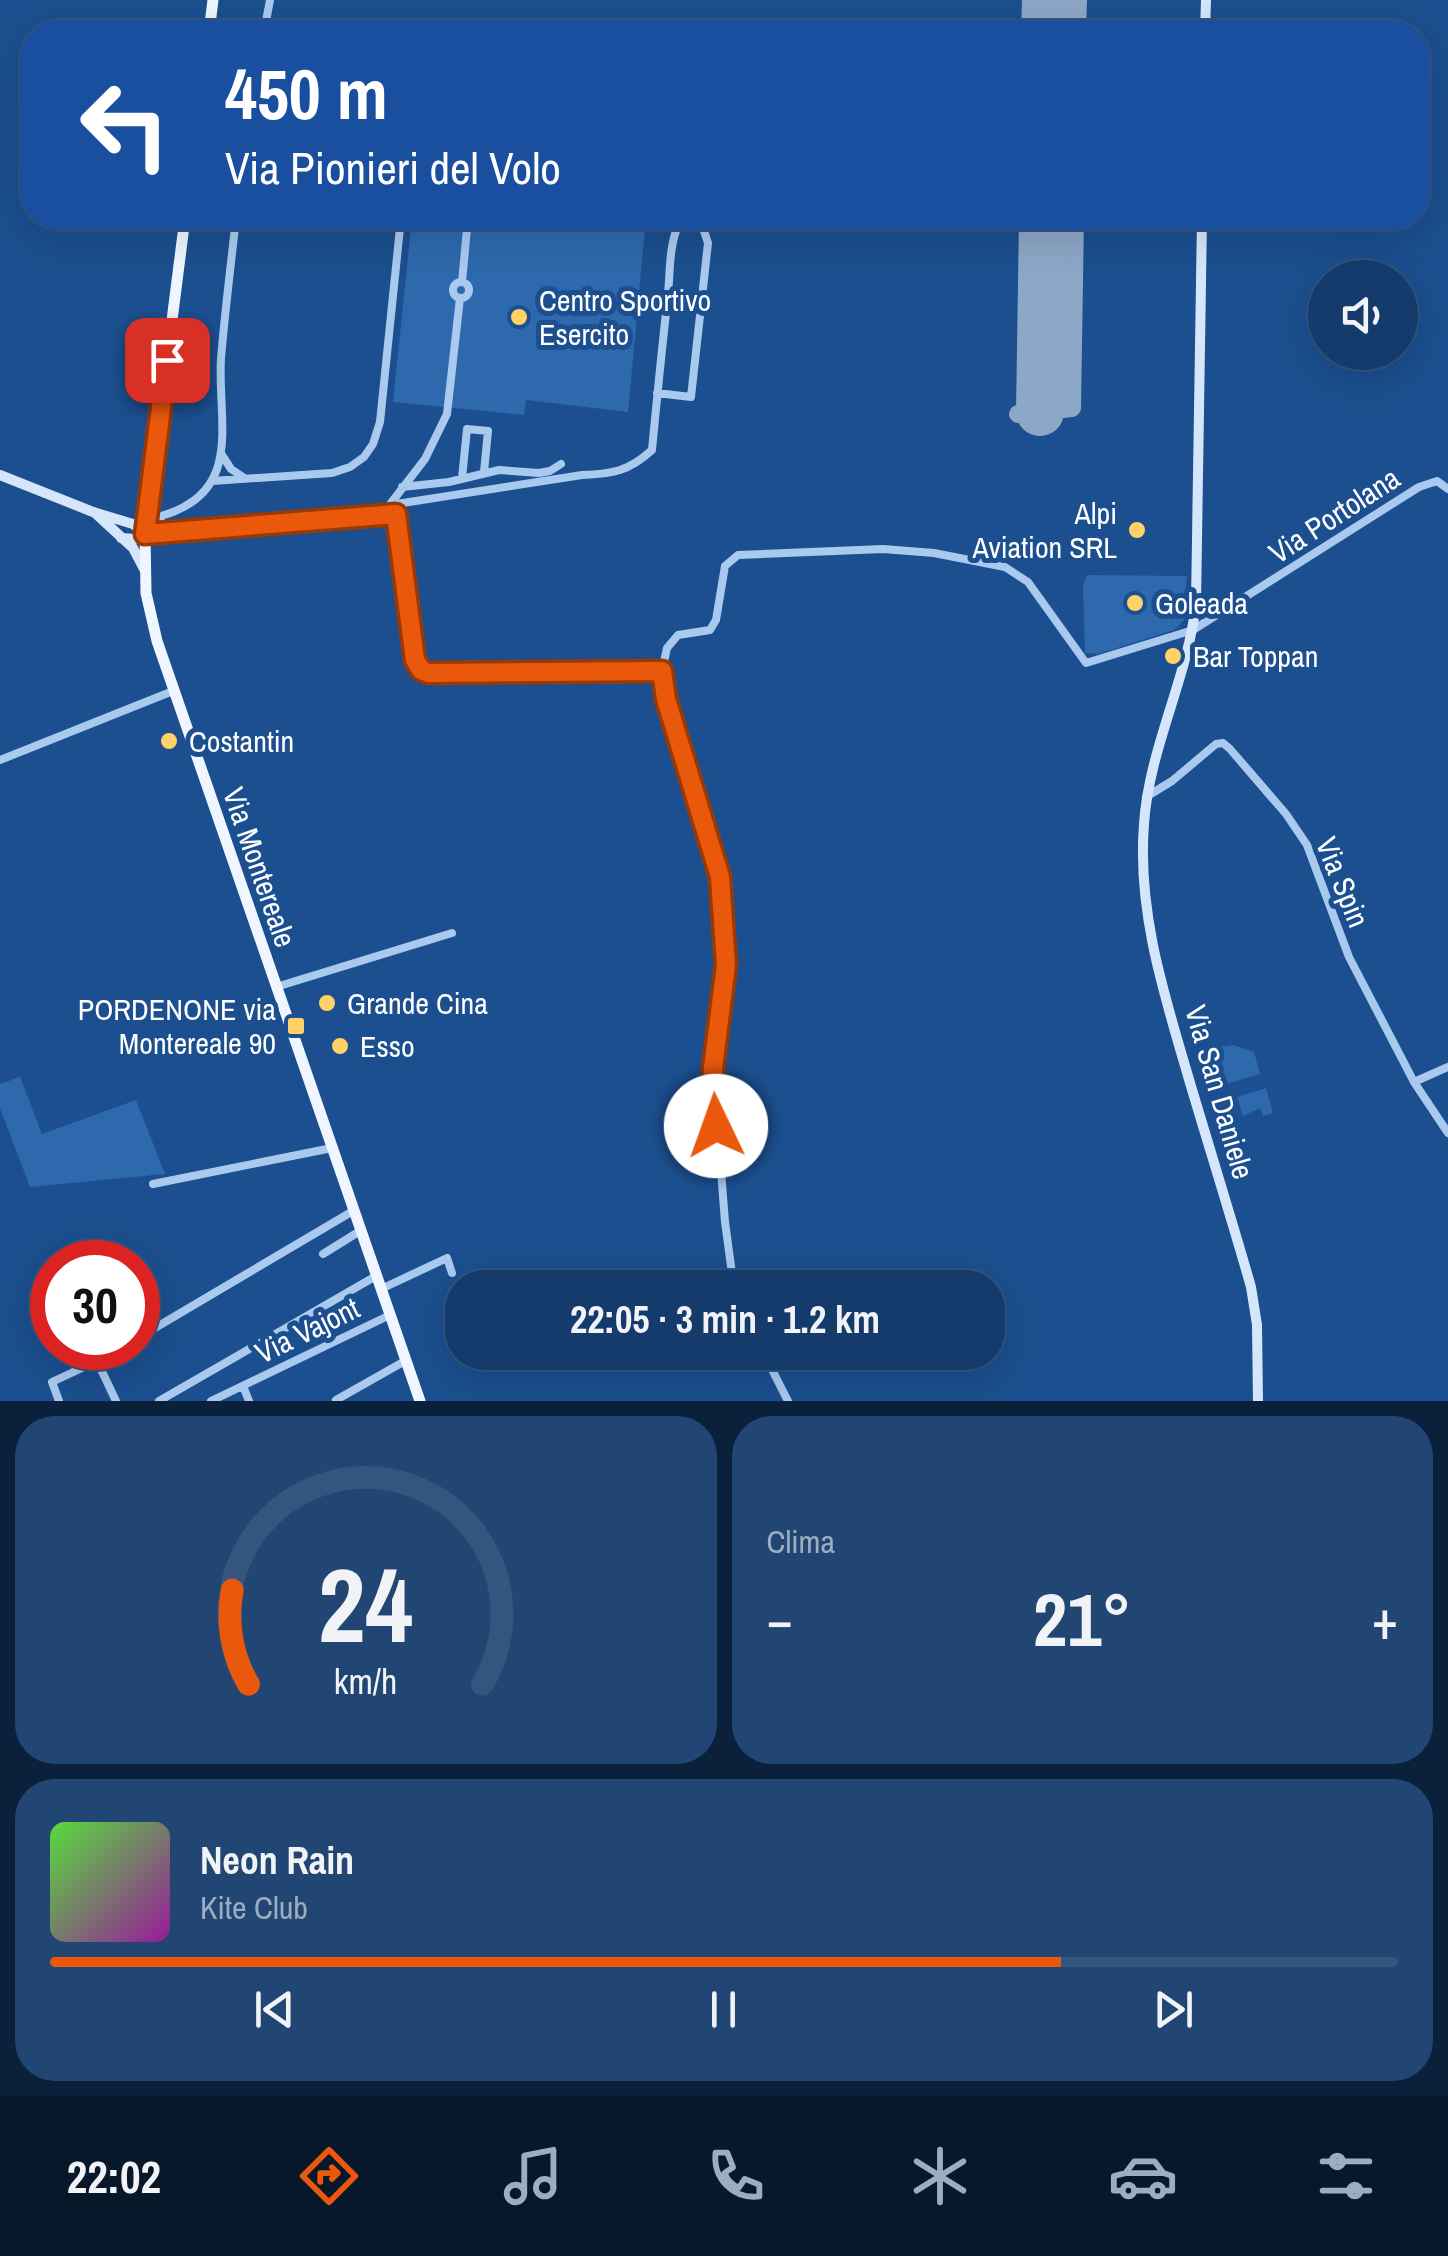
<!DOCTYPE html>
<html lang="it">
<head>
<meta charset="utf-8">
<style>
  body { margin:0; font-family:"Archivo Narrow",sans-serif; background:#214673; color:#f1f3f6; height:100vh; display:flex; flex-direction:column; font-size:38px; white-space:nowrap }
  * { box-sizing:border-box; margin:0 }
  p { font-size:32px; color:#9dadc1 }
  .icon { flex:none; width:55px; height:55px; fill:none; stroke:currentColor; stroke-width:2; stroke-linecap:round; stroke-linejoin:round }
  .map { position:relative; height:1401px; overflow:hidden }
  .drawer { display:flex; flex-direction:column; gap:15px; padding:15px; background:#0b203b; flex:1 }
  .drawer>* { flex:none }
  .banner { position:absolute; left:20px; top:20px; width:1410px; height:210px; border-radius:40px; box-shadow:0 10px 40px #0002,0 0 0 2px #33557e; background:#1a4fa0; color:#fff; overflow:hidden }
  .fabs { position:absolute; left:1308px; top:260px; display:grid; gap:20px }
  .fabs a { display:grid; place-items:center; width:110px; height:110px; border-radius:50%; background:#143b6b; box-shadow:0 10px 40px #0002,0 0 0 2px #33557e; font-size:50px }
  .speed { position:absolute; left:30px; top:1240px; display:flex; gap:20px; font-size:50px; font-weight:700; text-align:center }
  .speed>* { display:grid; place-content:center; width:130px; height:130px; border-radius:50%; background:#143b6b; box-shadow:0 10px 40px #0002,0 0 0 2px #33557e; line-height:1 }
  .speed .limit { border:15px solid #d22; background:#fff; color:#111 }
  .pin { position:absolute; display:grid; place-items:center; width:85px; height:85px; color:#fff; margin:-42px; border-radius:20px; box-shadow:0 5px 15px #0006 }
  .me { position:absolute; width:110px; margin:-55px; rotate:357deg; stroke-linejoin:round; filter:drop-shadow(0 0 8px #0008) }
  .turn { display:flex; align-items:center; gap:35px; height:210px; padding:0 40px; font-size:45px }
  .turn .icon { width:130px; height:130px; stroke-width:2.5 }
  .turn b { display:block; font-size:70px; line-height:85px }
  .big { font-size:75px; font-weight:800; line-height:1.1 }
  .drawer .tile { flex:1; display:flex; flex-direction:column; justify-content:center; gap:15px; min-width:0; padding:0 35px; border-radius:40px; background:#214673 }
  .drawer .dial { align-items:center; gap:0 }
  .dial svg { height:260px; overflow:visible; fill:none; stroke:#33557e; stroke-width:7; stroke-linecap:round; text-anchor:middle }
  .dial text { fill:#f1f3f6; stroke:none }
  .song { display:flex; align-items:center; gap:30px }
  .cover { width:120px; height:120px; border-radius:15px; background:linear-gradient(135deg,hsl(110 70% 55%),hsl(300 70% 35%)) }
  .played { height:10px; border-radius:5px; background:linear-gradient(90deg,#ea580c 75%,#33557e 75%) }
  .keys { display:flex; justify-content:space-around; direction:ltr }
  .heat { display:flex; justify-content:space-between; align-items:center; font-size:55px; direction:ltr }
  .drawer .tiles { flex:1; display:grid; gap:15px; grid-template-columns:1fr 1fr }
  .tile:last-child { grid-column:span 2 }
  .trip { position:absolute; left:445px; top:1270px; width:560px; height:100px; border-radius:40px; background:#143b6b; box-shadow:0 10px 40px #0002,0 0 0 2px #33557e; font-weight:800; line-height:100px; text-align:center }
  .menu { display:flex; height:160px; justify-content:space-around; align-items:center; background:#08182b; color:#9dadc1 }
  .menu .icon { width:70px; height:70px }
  .menu .selected { color:#ea580c }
  .menu b { font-size:45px; color:#f1f3f6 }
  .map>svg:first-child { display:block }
  .green { fill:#2e69ad }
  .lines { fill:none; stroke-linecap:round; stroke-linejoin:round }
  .taxiway { stroke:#8da7c7; stroke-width:18 }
  .runway { stroke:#8da7c7; stroke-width:48 }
  .street { stroke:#a9c9ee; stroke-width:8 }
  .secondary { stroke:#d6e6fa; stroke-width:10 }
  .primary { stroke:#f0f6ff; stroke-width:11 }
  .route-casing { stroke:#983908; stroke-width:25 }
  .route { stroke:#ea580c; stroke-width:18 }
  .poi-dot { fill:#ffd166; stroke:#1b4f8f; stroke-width:4 }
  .labels { text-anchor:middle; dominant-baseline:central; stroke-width:10; stroke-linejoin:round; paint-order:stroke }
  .poi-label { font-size:30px; fill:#fff; stroke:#1b4f8f; text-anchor:start }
  .street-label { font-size:30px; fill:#fff; stroke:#1b4f8f }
</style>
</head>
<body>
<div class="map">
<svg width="1448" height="1401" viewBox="0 0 1448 1401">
  <rect width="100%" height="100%" fill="#1b4f8f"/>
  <path class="green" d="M 412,218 L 646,218 L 628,412 L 526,400 L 524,415 L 393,402 Z
    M 136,350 L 155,352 L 151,390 L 131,388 Z
    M 1087,575 L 1187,576 L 1184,620 L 1174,630 L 1098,654 L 1085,653 L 1083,585 Z
    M 1233,1045 L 1254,1052 L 1260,1074 L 1220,1086 L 1215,1053 L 1220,1047 Z
    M 20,1077 L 42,1134 L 136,1100 L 165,1174 L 30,1187 L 0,1108 L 0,1084 Z
    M 1266,1088 L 1273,1113 L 1263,1116 L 1260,1108 L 1243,1116 L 1237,1097 Z"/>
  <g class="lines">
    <path class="taxiway" d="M 1077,32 L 1078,0
      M 1018,414 L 1072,408 L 1075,218"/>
    <path class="runway" d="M 1045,32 L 1046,0
      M 1040,412 L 1043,218"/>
    <path class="street" d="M 264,32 L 270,0
      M453 290a8 8 0 1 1 16 0a8 8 0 1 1-16 0Z
      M 462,282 L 468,218
      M 222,455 L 231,469 L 243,477
      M 462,478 L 467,429 L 488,431 L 484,472
      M 212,481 L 332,473 L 350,467 L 364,457 L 373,444 L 380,422 L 401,218
      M 402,487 L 449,482 L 499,470 L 539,473 L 550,471 L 561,464
      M 391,503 L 425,459 L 447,414 L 460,298
      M 390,505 L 582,475 C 613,474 629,471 652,450 C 657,398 662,347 668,295 C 670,273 669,246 678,226 L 695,221 L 702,225 L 708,243 L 691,397 L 657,393
      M 160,532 L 161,516 C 245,492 217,421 221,358 C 225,311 231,264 236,218
      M 145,533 L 396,514 L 415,659 L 421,670 L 428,673 L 662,671 L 667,648 L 678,635 L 710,630 L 716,620 L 725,566 L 738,555 L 883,549 L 934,553 L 1005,567 L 1028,582 L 1086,663 L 1193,630 L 1419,487 L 1437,481 L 1448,489
      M 662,671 L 666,699 L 720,877 L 726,965 L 713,1068 L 725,1222 L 734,1288
      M 0,760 L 173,691
      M 1146,797 L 1172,781 L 1216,744 L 1223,743 L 1230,749 L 1286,814 L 1307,845 L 1349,957 L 1414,1082 L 1448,1133
      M 276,987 L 452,933
      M 1414,1082 L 1448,1067
      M 153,1184 L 332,1148
      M 323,1254 L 360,1231
      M 381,1289 L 447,1258 L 452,1273
      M 47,1308 L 52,1319
      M 138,1338 L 353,1211
      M 66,1348 L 77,1370
      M 763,1352 L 788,1401
      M 97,1361 L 121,1348
      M 243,1386 L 249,1401
      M 336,1400 L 405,1361
      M 59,1401 L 52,1382 L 97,1361 L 116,1401
      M 159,1401 L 376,1276
      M 211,1401 L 390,1315"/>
    <path class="secondary" d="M 1205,32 L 1206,0
      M 1202,218 L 1196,603 C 1188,678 1149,748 1144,824 C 1137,911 1164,994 1188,1076 C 1209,1147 1231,1217 1251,1287 L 1257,1325 L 1258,1401
      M 0,475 L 93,512 L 133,524 L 145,533 L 135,539 L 121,538
      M 94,512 L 133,548 L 144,569"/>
    <path class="primary" d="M 209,32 L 213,0
      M 185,218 L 145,533 L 146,593 L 157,641 L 420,1401"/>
  </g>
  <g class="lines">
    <defs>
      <path id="route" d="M 167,360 L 145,534 L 396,514 L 415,660 L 421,670 L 428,673 L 662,671 L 666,699 L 720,877 L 726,965 L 713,1068 L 716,1126"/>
    </defs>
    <use href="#route" class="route-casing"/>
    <use href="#route" class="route"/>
  </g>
  <g class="poi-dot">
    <circle cx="519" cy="317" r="10"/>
    <circle cx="1137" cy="530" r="10"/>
    <circle cx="1135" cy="603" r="10"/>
    <circle cx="1173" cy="656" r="10"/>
    <circle cx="169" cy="741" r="10"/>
    <circle cx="327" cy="1003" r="10"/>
    <rect x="286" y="1016" width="20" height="20" rx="5"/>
    <circle cx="340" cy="1046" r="10"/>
  </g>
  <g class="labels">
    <g class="poi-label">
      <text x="539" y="300">Centro Sportivo<tspan x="539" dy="34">Esercito</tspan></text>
      <text x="1117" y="513" text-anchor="end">Alpi<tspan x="1117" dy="34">Aviation SRL</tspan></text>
      <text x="1155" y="603">Goleada</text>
      <text x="1193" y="656">Bar Toppan</text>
      <text x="189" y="741">Costantin</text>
      <text x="347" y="1003">Grande Cina</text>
      <text x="276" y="1009" text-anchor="end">PORDENONE via<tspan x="276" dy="34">Montereale 90</tspan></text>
      <text x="360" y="1046">Esso</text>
    </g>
    <g class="street-label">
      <text transform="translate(1334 515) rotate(-33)">Via Portolana</text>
      <text transform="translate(260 867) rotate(71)">Via Montereale</text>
      <text transform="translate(1343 882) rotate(68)">Via Spin</text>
      <text transform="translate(1220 1092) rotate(74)">Via San Daniele</text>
      <text transform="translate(307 1330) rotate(-26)">Via Vajont</text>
    </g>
  </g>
</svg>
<div class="fabs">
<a><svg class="icon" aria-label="sound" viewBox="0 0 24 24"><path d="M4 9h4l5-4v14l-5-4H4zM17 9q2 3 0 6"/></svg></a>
</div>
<div class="speed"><div class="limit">30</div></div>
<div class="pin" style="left:167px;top:360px;background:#d93025"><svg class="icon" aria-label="arrive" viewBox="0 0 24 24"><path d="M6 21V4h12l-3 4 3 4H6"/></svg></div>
<svg class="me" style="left:716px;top:1126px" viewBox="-20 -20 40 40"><circle r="19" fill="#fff"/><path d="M0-13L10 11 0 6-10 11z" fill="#ea580c"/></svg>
<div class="trip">22:05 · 3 min · 1.2 km</div>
<div class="banner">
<div class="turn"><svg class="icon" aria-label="left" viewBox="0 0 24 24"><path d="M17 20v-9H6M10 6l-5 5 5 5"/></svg><div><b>450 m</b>Via Pionieri del Volo</div></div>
</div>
</div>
<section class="drawer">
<div class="tiles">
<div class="tile dial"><svg viewBox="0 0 100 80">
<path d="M14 69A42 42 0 1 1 86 69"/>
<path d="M14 69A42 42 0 0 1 9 40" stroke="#ea580c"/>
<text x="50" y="56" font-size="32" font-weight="700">24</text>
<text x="50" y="72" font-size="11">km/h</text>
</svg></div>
<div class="tile"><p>Clima</p>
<div class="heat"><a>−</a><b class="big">21°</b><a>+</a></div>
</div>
<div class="tile">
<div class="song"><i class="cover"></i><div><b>Neon Rain</b><p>Kite Club</p></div></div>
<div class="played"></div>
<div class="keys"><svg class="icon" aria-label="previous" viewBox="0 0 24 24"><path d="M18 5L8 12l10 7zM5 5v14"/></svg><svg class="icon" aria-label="pause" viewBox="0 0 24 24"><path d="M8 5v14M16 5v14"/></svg><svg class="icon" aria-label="next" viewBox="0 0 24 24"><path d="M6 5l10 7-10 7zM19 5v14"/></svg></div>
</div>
</div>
</section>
<nav class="menu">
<b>22:02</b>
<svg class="icon selected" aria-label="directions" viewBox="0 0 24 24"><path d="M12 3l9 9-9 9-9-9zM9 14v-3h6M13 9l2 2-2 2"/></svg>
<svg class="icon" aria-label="music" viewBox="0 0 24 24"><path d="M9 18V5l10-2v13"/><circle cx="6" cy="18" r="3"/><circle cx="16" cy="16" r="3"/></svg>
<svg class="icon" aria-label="phone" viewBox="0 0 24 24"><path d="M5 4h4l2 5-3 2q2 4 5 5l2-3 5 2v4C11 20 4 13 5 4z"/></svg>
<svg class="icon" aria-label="climate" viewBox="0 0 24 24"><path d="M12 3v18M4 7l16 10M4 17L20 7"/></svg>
<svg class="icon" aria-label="car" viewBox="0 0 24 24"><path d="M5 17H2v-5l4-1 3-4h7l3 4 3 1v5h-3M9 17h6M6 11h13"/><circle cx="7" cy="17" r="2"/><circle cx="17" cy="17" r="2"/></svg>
<svg class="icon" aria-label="filters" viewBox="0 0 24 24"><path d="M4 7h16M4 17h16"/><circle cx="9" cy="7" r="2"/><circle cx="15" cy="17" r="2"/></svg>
</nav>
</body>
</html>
